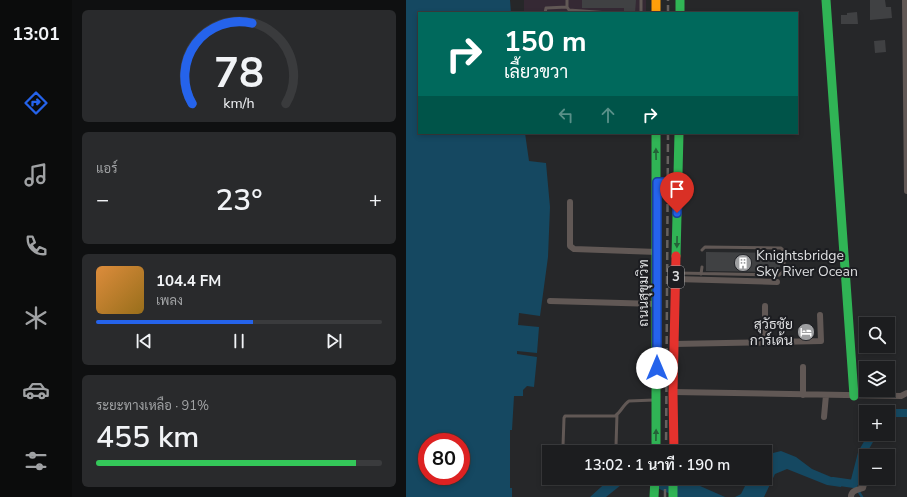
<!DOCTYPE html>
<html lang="th">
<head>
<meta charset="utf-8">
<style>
  body { margin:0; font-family:"Nunito Sans",Sarabun,sans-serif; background:#292a2c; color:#f1f3f6; height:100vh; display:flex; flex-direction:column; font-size:15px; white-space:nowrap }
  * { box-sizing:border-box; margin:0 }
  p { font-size:13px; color:#a0a2a4 }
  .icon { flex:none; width:22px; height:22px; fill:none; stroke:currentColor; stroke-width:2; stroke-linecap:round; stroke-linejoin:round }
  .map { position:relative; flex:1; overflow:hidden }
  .drawer { display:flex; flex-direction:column; gap:10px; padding:10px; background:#0f1011; width:334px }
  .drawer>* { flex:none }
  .banner { position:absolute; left:12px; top:12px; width:380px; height:122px; border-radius:0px; box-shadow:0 2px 6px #0003,0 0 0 1px #3a3b3d; background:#00695c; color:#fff; overflow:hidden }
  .controls { position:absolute; left:453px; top:317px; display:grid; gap:8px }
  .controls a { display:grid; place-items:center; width:36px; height:36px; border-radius:0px; background:#1c1d1f; box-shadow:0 2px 6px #0003,0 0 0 1px #3a3b3d; font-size:20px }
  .speed { position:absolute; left:12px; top:433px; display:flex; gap:8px; font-size:20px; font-weight:700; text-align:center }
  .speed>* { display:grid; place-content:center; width:52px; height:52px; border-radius:50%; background:#1c1d1f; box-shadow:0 2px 6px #0003,0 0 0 1px #3a3b3d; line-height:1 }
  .speed .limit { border:6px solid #d22; background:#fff; color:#111 }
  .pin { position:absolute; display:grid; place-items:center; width:34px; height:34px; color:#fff; margin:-41px -17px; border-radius:50% 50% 50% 0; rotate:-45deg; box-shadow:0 0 4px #0007 }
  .pin .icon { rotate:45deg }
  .me { position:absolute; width:44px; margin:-22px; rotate:0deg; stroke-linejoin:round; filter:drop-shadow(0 0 3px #0008) }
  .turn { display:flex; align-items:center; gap:14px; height:84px; padding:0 20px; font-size:18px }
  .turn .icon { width:52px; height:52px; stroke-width:2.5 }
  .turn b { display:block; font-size:28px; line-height:34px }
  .lanes { display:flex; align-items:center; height:38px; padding:0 20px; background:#0003; justify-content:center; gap:20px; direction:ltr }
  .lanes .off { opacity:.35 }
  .big { font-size:30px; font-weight:600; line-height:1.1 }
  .drawer .tile { flex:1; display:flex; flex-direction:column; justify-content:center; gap:6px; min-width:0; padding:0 14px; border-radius:6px; background:#292a2c }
  .drawer .dial { align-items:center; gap:0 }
  .dial svg { height:104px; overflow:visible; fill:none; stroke:#3a3b3d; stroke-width:7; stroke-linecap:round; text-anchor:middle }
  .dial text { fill:#f1f3f6; stroke:none }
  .song { display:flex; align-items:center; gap:12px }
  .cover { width:48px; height:48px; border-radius:6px; background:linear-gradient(135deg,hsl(30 70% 55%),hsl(40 70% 35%)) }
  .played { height:4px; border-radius:2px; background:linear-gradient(90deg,#2563eb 55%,#3a3b3d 55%) }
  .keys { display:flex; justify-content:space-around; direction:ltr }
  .heat { display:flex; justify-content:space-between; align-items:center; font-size:22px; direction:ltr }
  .charge { height:6px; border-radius:3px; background:linear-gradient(90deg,#34c759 91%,#3a3b3d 0) }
  .trip { position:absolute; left:136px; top:445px; width:230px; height:40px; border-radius:0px; background:#1c1d1f; box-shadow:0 2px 6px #0003,0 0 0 1px #3a3b3d; font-weight:600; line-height:40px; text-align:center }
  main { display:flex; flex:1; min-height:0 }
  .tab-bar { display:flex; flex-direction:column; width:72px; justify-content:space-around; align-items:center; background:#0b0c0c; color:#a0a2a4 }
  .tab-bar .icon { width:28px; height:28px }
  .tab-bar .current { color:#2563eb }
  .tab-bar b { font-size:18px; color:#f1f3f6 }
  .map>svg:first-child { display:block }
  .education { fill:#352934 }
  .water { fill:#154861; fill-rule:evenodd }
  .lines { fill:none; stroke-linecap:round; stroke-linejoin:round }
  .stream { stroke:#154861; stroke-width:2.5 }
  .canal { stroke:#154861; stroke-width:8 }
  .building { fill:#404143 }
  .lane { stroke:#615855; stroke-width:3 }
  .street { stroke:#615855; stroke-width:6 }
  .fast { stroke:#30b455; stroke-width:9 }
  .slow { stroke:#ff9f0a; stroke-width:9 }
  .jam { stroke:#e5322d; stroke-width:9 }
  .rail { stroke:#66615f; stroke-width:2.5; stroke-dasharray:8 4; stroke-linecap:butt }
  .oneway { fill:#256138 }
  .route-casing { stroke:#184099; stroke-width:10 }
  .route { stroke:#2563eb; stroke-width:7 }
  .labels { text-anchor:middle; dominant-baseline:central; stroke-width:4; stroke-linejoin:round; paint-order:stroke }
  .shield { fill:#1c1d21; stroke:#a4a5a7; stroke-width:1 }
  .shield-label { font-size:13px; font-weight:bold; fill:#dedfe1 }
  .poi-label { font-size:14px; fill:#dedfe1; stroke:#1c1d21; text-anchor:start }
  .street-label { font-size:14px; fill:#dedfe1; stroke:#1c1d21 }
</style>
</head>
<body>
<main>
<nav class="tab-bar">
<b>13:01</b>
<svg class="icon current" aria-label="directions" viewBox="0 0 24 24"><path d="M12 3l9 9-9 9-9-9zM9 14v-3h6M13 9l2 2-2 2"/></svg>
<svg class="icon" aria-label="music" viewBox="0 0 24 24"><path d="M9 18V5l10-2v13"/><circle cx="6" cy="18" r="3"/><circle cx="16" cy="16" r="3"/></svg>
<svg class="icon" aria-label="phone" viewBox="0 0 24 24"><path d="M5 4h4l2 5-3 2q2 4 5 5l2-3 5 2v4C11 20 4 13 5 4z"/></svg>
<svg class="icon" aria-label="climate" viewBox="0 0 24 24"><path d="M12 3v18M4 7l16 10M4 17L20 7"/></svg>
<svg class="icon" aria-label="car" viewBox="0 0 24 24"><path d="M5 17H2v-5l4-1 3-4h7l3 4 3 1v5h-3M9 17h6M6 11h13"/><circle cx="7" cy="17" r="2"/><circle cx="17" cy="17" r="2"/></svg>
<svg class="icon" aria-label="filters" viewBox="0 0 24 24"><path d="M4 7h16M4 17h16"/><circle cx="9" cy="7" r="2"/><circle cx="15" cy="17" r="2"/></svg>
</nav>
<section class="drawer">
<div class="tile dial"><svg viewBox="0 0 100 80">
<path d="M14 69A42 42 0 1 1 86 69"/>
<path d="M14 69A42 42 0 0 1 60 7" stroke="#2563eb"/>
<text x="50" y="56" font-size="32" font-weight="700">78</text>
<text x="50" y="72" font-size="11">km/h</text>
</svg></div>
<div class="tile"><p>แอร์</p>
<div class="heat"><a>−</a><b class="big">23°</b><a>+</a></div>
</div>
<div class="tile">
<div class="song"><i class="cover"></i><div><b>104.4 FM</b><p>เพลง</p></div></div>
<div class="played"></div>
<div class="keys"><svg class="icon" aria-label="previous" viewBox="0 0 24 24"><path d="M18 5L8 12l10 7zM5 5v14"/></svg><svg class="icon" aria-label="pause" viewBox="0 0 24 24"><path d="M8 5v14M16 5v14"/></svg><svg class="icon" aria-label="next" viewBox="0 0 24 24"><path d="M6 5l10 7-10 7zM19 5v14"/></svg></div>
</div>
<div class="tile"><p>ระยะทางเหลือ · 91%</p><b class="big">455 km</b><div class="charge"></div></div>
</section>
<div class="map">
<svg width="501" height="497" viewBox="0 0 501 497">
  <rect width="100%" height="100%" fill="#262729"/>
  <path class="education" d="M 118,0 L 240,0 L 240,13 L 118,13 Z"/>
  <path class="water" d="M 0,0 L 104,0 L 105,13 L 13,13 L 13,133 L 119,133 L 123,161 L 140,163 L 144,207 L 142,257 L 134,316 L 113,313 L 112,325 L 133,327 L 131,353 L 111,351 L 111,354 L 131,357 L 128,387 L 121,386 L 117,390 L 117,396 L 108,396 L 106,430 L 104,430 L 104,488 L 106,488 L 106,497 L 0,497 ZM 21,442 L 55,442 L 55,476 L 21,476 Z
    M 375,451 L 390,457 L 406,469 L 437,482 L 435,487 L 421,485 L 381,469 L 369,474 L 358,497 L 329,497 L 335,494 L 343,478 L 359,478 L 359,455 Z
    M 205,478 L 282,478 L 285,482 L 319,497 L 271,497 L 236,481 L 220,481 L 200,497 L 184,497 Z"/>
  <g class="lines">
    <path class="stream" d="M 448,484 L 456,497"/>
    <path class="canal" d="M 482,413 L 501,413
      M 427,481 L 448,484 L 456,453 L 467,434"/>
  </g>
  <path class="building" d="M 176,0 L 230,0 L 229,13 L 218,13 L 218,8 L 176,8 Z
    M 464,0 L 479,0 L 480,7 L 485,7 L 486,18 L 464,20 Z
    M 451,12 L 452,24 L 435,24 L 435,15 L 441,15 L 441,13 Z
    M 479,40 L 480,52 L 469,53 L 468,41 Z
    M 300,252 L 374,253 L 374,271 L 372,272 L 300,271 Z"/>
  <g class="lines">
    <path class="lane" d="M 161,0 L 161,7 L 163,10 L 203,13
      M 235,0 L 235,13
      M 139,13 L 140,8 L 161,7
      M 272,273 L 373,275 L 378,271 L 378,251 L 375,248 L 299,247 L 296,250
      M 295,274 L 296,267
      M 211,414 L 210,446 L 206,448 L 159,449 L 157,446 L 158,418 L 159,416 L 209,416 C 215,412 217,405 223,401 L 248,400"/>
    <path class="street" d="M 499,0 L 501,191
      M 164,202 L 164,246 L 168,249 L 251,252
      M 270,279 L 371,282
      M 144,301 L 251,304
      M 359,343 L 359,306
      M 268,344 L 415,341 L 414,315
      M 397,367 L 397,395
      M 267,392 L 495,396 L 501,393
      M 418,417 L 420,395
      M 445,497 C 445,490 452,490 457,488 L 460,477"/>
    <path class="fast" d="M 274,0 L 274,13
      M 420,0 L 448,396
      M 250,133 L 250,452
      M 270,256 L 273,133
      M 267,478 L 267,497
      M 248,497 L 249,478"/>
    <path class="slow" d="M 250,0 L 250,13"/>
    <path class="jam" d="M 268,452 L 267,392 L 270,256"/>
    <path class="rail" d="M 262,13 L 262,0
      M 260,452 L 262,133
      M 259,497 L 259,478"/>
  </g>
  <defs><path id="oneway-solid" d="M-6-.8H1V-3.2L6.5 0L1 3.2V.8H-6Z"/></defs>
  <g class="oneway">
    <use href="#oneway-solid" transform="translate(250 154) rotate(-91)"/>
    <use href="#oneway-solid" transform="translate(271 242) rotate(91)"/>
    <use href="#oneway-solid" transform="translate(250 435) rotate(-89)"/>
  </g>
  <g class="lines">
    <defs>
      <path id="route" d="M 251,368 L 251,182 L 272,182 L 271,213"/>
    </defs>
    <use href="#route" class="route-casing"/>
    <use href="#route" class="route"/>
  </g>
  <defs>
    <symbol id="building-disc" viewBox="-11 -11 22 22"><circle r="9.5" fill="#9e9fa1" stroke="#1c1d21"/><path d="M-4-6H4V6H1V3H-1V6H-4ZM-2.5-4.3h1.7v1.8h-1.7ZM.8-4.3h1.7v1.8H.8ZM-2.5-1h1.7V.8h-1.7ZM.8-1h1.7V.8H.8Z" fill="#fff"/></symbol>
    <symbol id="hotel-disc" viewBox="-11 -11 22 22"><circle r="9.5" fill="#9e9fa1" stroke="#1c1d21"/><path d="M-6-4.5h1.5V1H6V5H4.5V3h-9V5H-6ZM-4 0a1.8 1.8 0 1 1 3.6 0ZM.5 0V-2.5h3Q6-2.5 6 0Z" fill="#fff"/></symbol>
  </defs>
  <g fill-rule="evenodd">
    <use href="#building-disc" x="327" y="253" width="20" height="20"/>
    <use href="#hotel-disc" x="390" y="322" width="20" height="20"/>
  </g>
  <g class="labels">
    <rect class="shield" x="262" y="266" width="16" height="22" rx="3"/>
    <g class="shield-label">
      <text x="270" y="277">3</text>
    </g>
    <g class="poi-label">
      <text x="350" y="255">Knightsbridge<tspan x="350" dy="16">Sky River Ocean</tspan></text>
      <text x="387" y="324" text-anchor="end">สุวัธชัย<tspan x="387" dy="16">การ์เด้น</tspan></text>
    </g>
    <g class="street-label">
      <text transform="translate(237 293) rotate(-90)">ถนนสุขุมวิท</text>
    </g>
  </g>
</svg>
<div class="controls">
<a><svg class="icon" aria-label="search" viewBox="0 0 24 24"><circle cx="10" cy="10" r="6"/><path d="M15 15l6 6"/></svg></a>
<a><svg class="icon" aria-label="layers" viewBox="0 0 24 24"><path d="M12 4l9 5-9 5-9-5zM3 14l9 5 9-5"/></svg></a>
<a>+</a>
<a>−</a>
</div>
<div class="speed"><div class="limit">80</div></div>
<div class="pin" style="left:271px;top:213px;background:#d93025"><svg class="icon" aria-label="arrive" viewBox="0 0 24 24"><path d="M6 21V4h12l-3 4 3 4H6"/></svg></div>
<svg class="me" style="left:251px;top:368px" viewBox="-20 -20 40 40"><circle r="19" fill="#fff"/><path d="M0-13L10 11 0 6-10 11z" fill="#2563eb"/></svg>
<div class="trip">13:02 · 1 นาที · 190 m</div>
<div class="banner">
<div class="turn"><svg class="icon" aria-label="right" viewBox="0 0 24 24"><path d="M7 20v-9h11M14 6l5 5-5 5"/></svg><div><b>150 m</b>เลี้ยวขวา</div></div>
<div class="lanes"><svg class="icon off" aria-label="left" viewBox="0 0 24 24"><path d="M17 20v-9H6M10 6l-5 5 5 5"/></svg><svg class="icon off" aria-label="ahead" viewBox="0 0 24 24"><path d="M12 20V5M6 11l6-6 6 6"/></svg><svg class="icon" aria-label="right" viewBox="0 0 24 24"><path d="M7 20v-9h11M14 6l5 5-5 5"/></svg></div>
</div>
</div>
</main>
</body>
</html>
